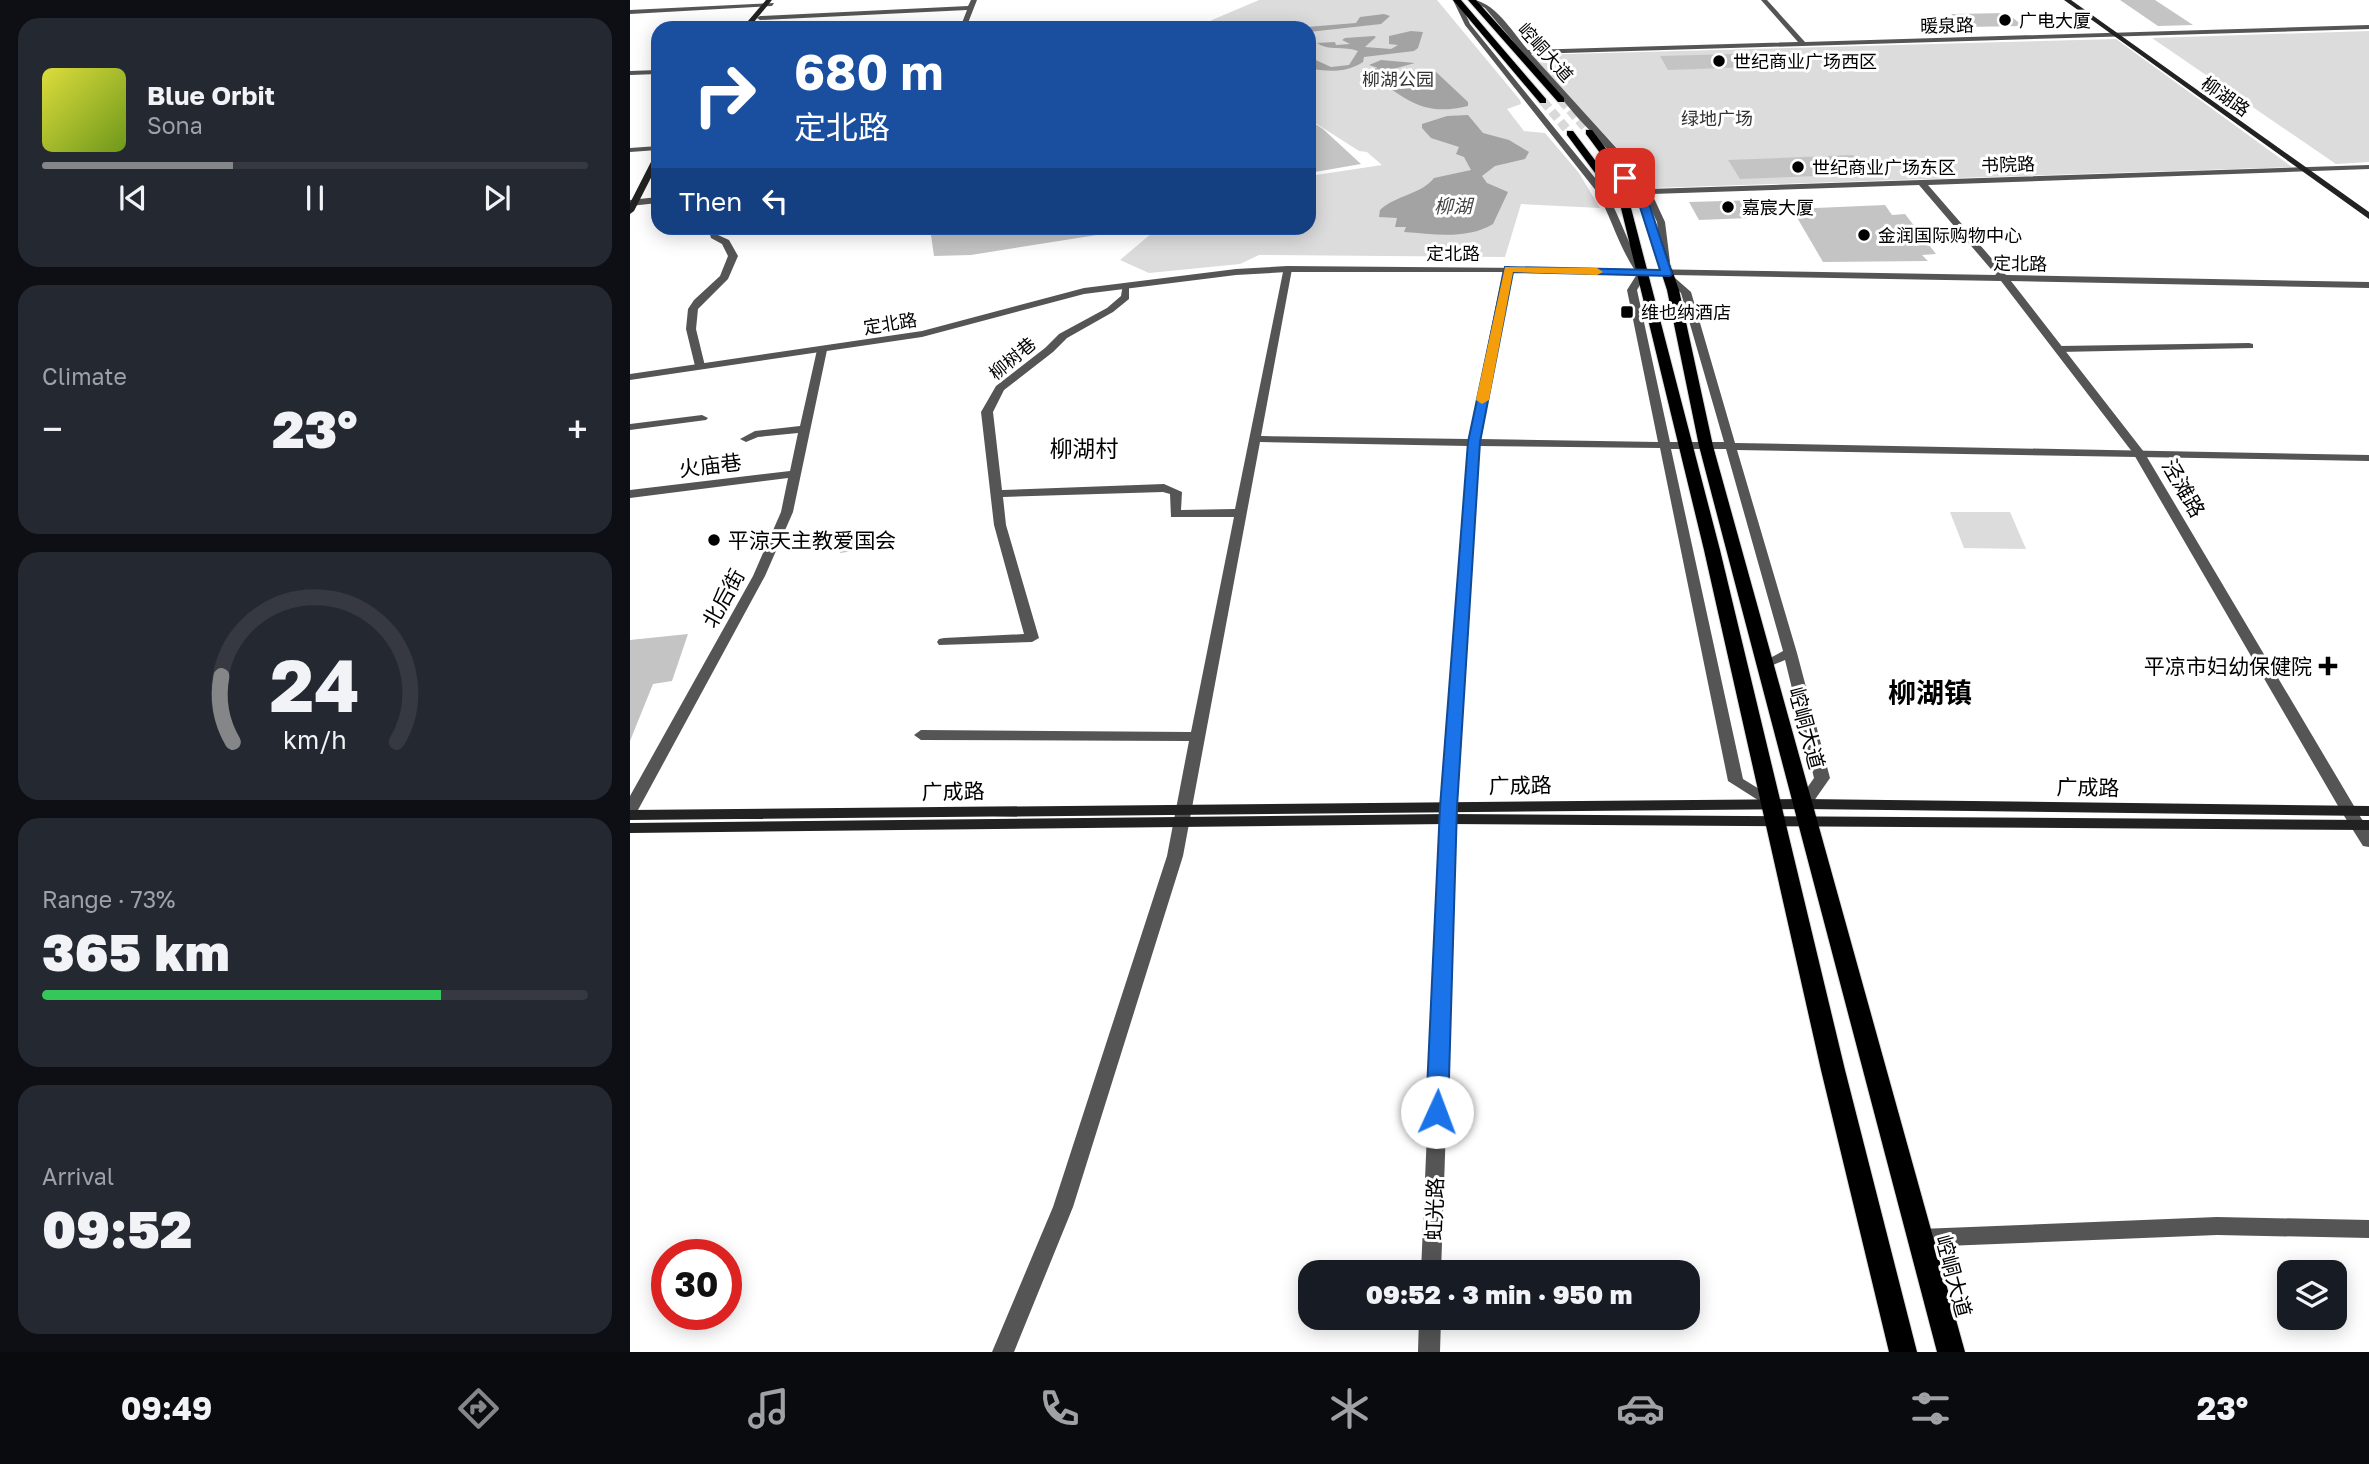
<!DOCTYPE html>
<html lang="en">
<head>
<meta charset="utf-8">
<style>
  body { margin:0; font-family:"Golos Text","Noto Sans SC",sans-serif; background:#242831; color:#f1f3f6; height:100vh; display:flex; flex-direction:column; font-size:26px; white-space:nowrap }
  * { box-sizing:border-box; margin:0 }
  p { font-size:23px; color:#9ea1a6 }
  .icon { flex:none; width:38px; height:38px; fill:none; stroke:currentColor; stroke-width:2; stroke-linecap:round; stroke-linejoin:round }
  .map { position:relative; flex:1; overflow:hidden }
  .panel { display:flex; flex-direction:column; gap:18px; padding:18px; background:#0d0f14; width:630px }
  .panel>* { flex:none }
  .guide { position:absolute; left:21px; top:21px; width:665px; height:214px; border-radius:21px; box-shadow:0 4px 18px #0003; background:#1a4fa0; color:#fff; overflow:hidden }
  .buttons { position:absolute; left:1647px; top:1260px; display:grid; gap:14px }
  .buttons a { display:grid; place-items:center; width:70px; height:70px; border-radius:14px; background:#171b24; box-shadow:0 4px 18px #0003; font-size:35px }
  .speed { position:absolute; left:21px; top:1239px; display:flex; gap:14px; font-size:35px; font-weight:700; text-align:center }
  .speed>* { display:grid; place-content:center; width:91px; height:91px; border-radius:50%; background:#171b24; box-shadow:0 4px 18px #0003; line-height:1 }
  .speed .limit { border:10px solid #d22; background:#fff; color:#111 }
  .pin { position:absolute; display:grid; place-items:center; width:60px; height:60px; color:#fff; margin:-30px; border-radius:14px; box-shadow:0 4px 10px #0006 }
  .me { position:absolute; width:77px; margin:-38px; rotate:2deg; stroke-linejoin:round; filter:drop-shadow(0 0 5px #0008) }
  .turn { display:flex; align-items:center; gap:24px; height:147px; padding:0 28px; font-size:32px }
  .turn .icon { width:91px; height:91px; stroke-width:2.5 }
  .turn b { display:block; font-size:49px; line-height:60px }
  .then { display:flex; align-items:center; height:66px; padding:0 28px; background:#0003; gap:14px; font-size:26px }
  .big { font-size:52px; font-weight:800; line-height:1.1 }
  .panel .widget { flex:1; display:flex; flex-direction:column; justify-content:center; gap:10px; min-width:0; padding:0 24px; border-radius:21px; background:#242831 }
  .panel .dial { align-items:center; gap:0 }
  .dial svg { height:182px; overflow:visible; fill:none; stroke:#363941; stroke-width:7; stroke-linecap:round; text-anchor:middle }
  .dial text { fill:#f1f3f6; stroke:none }
  .song { display:flex; align-items:center; gap:21px }
  .cover { width:84px; height:84px; border-radius:10px; background:linear-gradient(135deg,hsl(60 70% 55%),hsl(80 70% 35%)) }
  .played { height:7px; border-radius:4px; background:linear-gradient(90deg,#858687 35%,#363941 35%) }
  .keys { display:flex; justify-content:space-around; direction:ltr }
  .heat { display:flex; justify-content:space-between; align-items:center; font-size:38px; direction:ltr }
  .charge { height:10px; border-radius:5px; background:linear-gradient(90deg,#34c759 73%,#363941 0) }
  .trip { position:absolute; left:668px; top:1260px; width:402px; height:70px; border-radius:21px; background:#171b24; box-shadow:0 4px 18px #0003; font-weight:800; line-height:70px; text-align:center }
  .dock { display:flex; height:112px; justify-content:space-around; align-items:center; background:#090b0e; color:#9ea1a6 }
  .dock .icon { width:49px; height:49px }
  .dock .selected { color:#858687 }
  .dock b { font-size:32px; color:#f1f3f6 }
  main { display:flex; flex:1; min-height:0 }
  .map>svg:first-child { display:block }
  .green { fill:#dcdcdc }
  .water { fill:#a3a3a3 }
  .building { fill:#c4c4c4 }
  .lines { fill:none; stroke-linecap:round; stroke-linejoin:round }
  .primary-tunnel { stroke:#d9d9d9; stroke-width:9; stroke-dasharray:9 4.5; stroke-linecap:butt }
  .primary-casing { stroke:#dbdbdb; stroke-width:2 }
  .minor { fill:#555; fill-rule:evenodd }
  .tertiary { fill:#555; fill-rule:evenodd }
  .secondary { fill:#222; fill-rule:evenodd }
  .primary { fill:#000; fill-rule:evenodd }
  .route { fill:#1a73e8; stroke:#114b97; stroke-width:2 }
  .slow { fill:#f59e0b }
  .poi-dot { fill:#000; stroke:#fff; stroke-width:2.5 }
  .labels { text-anchor:middle; dominant-baseline:central; stroke-width:6; stroke-linejoin:round; paint-order:stroke }
  .far-poi-label { font-size:18px; fill:#000; stroke:#fff; text-anchor:start }
  .far-street-label { font-size:18px; fill:#000; stroke:#fff }
  .far-park-label { font-size:18px; fill:#333; stroke:#fff }
  .far-water-label { font-size:19px; font-style:italic; fill:#444; stroke:#fff }
  .street-label { font-size:21px; fill:#000; stroke:#fff }
  .poi-label { font-size:21px; fill:#000; stroke:#fff; text-anchor:start }
  .neighbourhood-label { font-size:23px; fill:#000; stroke:#fff }
  .district-label { font-size:28px; font-weight:bold; fill:#000; stroke:#fff }
</style>
</head>
<body>
<main>
<section class="panel">
<div class="widget">
<div class="song"><i class="cover"></i><div><b>Blue Orbit</b><p>Sona</p></div></div>
<div class="played"></div>
<div class="keys"><svg class="icon" aria-label="previous" viewBox="0 0 24 24"><path d="M18 5L8 12l10 7zM5 5v14"/></svg><svg class="icon" aria-label="pause" viewBox="0 0 24 24"><path d="M8 5v14M16 5v14"/></svg><svg class="icon" aria-label="next" viewBox="0 0 24 24"><path d="M6 5l10 7-10 7zM19 5v14"/></svg></div>
</div>
<div class="widget"><p>Climate</p>
<div class="heat"><a>−</a><b class="big">23°</b><a>+</a></div>
</div>
<div class="widget dial"><svg viewBox="0 0 100 80">
<path d="M14 69A42 42 0 1 1 86 69"/>
<path d="M14 69A42 42 0 0 1 9 40" stroke="#858687"/>
<text x="50" y="56" font-size="32" font-weight="700">24</text>
<text x="50" y="72" font-size="11">km/h</text>
</svg></div>
<div class="widget"><p>Range · 73%</p><b class="big">365 km</b><div class="charge"></div></div>
<div class="widget"><p>Arrival</p><b class="big">09:52</b></div>
</section>
<div class="map">
<svg width="1739" height="1352" viewBox="0 0 1739 1352">
  <rect width="100%" height="100%" fill="#fff"/>
  <path class="green" d="M 629,0 L 807,0 L 890,100 L 891,104 L 877,109 L 894,131 L 915,133 L 949,173 L 970,208 L 891,204 L 875,257 L 629,255 L 610,264 L 519,273 L 490,260 L 528,228 L 679,228 L 679,176 L 752,165 L 737,152 L 729,151 L 679,119 L 679,28 L 572,28 L 582,20 Z
    M 1739,31 L 1739,162 L 1706,164 L 1522,38 Z
    M 1486,39 L 1662,167 L 1024,188 L 901,55 Z
    M 1320,512 L 1380,512 L 1396,549 L 1334,548 Z"/>
  <path class="water" d="M 754,14 L 760,16 L 751,24 L 679,32 L 679,28 L 664,28 L 726,23 L 730,17 Z
    M 781,31 L 793,32 L 788,48 L 784,51 L 734,57 L 733,62 C 717,73 697,72 679,68 L 679,57 L 701,67 L 719,65 L 728,51 C 715,46 698,51 687,43 L 705,42 L 706,45 L 720,44 L 712,40 L 715,38 L 744,36 L 746,37 L 735,47 L 761,49 L 768,45 L 759,44 L 759,36 Z
    M 751,60 L 785,63 L 756,71 L 755,76 L 761,78 L 758,80 L 760,82 L 789,81 L 805,71 L 838,102 L 838,106 C 789,118 774,96 735,71 L 748,68 L 739,65 Z
    M 838,115 L 853,133 L 879,140 L 899,152 L 895,159 L 865,166 L 852,176 L 857,183 L 878,192 L 863,224 C 836,240 804,234 774,232 L 776,227 L 765,227 L 767,218 L 749,217 L 750,210 C 766,195 792,194 804,178 L 841,170 L 834,157 L 826,154 L 829,147 L 801,138 L 792,128 L 792,124 L 817,116 Z"/>
  <path class="building" d="M 1490,0 L 1525,0 L 1563,25 L 1528,26 Z
    M 1377,13 L 1393,26 L 1336,27 L 1321,14 Z
    M 1139,53 L 1150,66 L 1038,70 L 1030,56 Z
    M 679,120 L 693,129 L 731,164 L 679,173 Z
    M 1223,155 L 1238,174 L 1110,179 L 1098,160 Z
    M 1129,200 L 1137,212 L 1116,213 L 1119,218 L 1069,220 L 1059,202 Z
    M 1255,205 L 1262,215 L 1275,214 L 1306,254 L 1292,255 L 1298,261 L 1193,262 L 1162,209 Z
    M 300,228 L 473,228 L 473,234 L 341,255 L 304,256 Z
    M 246,529 L 245,548 L 210,553 L 211,533 Z
    M 58,634 L 42,681 L 23,684 L 0,741 L 0,640 Z"/>
  <g class="lines">
    <path class="primary-tunnel" d="M 931,100 L 959,132
      M 913,101 L 940,133"/>
    <defs>
      <path id="primary" d="M 823,0 L 831,0 L 916,99 L 916,103 L 910,103 Z
        M 838,0 L 846,0 L 934,98 L 934,102 L 928,102 Z
        M 956,130 L 962,130 L 1020,207 L 1049,290 L 1083,446 L 1335,1352 L 1307,1352 L 1069,446 L 1037,290 L 1010,207 L 956,134 Z
        M 937,131 L 943,131 L 1001,208 L 1090,550 L 1215,1070 L 1287,1352 L 1259,1352 L 1191,1070 L 1074,550 L 991,208 L 937,135 Z"/>
    </defs>
    <use href="#primary" class="primary-casing"/>
    <path class="minor" d="M 341,0 L 347,0 L 336,28 L 330,28 L 337,10 L 130,20 L 127,18 L 130,16 L 338,6 Z
      M 144,3 L 142,6 L 0,14 L 0,10 Z
      M 28,197 L 28,203 L 0,206 L 0,200 Z
      M 78,228 L 86,228 L 88,235 L 99,240 L 108,256 L 98,279 L 68,309 L 66,329 L 75,366 L 70,369 L 65,366 L 56,329 L 58,309 L 64,300 L 90,276 L 98,256 L 92,244 L 81,238 Z
      M 878,266 L 883,269 L 850,439 L 1028,442 L 997,290 L 1009,271 L 1012,270 L 1017,273 L 1007,290 L 1040,442 L 1094,442 L 1051,293 L 1032,274 L 1037,271 L 1061,292 L 1105,443 L 1739,455 L 1739,461 L 1107,450 L 1167,653 L 1200,778 L 1179,808 L 1174,809 L 1166,804 L 1184,778 L 1155,660 L 1136,668 L 1129,664 L 1153,651 L 1096,449 L 1041,449 L 1113,779 L 1147,800 L 1150,804 L 1147,808 L 1142,809 L 1098,781 L 1030,448 L 849,446 L 827,807 L 811,1272 L 791,1272 L 811,807 L 838,446 L 630,442 L 553,856 L 443,1207 L 384,1352 L 362,1352 L 423,1207 L 537,856 L 559,741 L 291,740 L 284,735 L 291,730 L 561,732 L 604,517 L 541,517 L 540,494 L 533,492 L 373,497 L 376,525 L 409,638 L 402,642 L 309,645 L 307,642 L 309,639 L 314,638 L 394,634 L 364,525 L 351,412 L 366,386 L 415,348 L 429,334 L 477,308 L 491,296 L 493,284 L 499,284 L 499,299 L 483,312 L 437,338 L 423,352 L 374,390 L 363,412 L 372,490 L 534,484 L 552,492 L 551,510 L 605,509 L 654,267 L 662,269 L 631,436 L 839,439 L 873,269 Z
      M 1619,343 L 1623,344 L 1623,348 L 1429,352 L 1424,349 L 1429,346 Z
      M 192,347 L 197,350 L 163,512 L 135,576 L 8,810 L 5,814 L 0,815 L 0,796 L 123,576 L 151,512 L 158,478 L 0,498 L 0,490 L 160,471 L 168,433 L 128,437 L 116,442 L 110,439 L 125,431 L 170,426 L 187,350 Z
      M 72,415 L 78,418 L 76,420 L 0,430 L 0,424 Z
      M 1719,806 L 1724,807 L 1739,830 L 1739,847 L 1733,846 L 1711,811 L 1714,807 Z
      M 1587,1217 L 1739,1220 L 1739,1238 L 1587,1235 L 1290,1247 L 1283,1244 L 1280,1238 L 1283,1232 L 1290,1229 Z
      M 789,1318 L 811,1318 L 810,1352 L 788,1352 Z"/>
    <path class="tertiary" d="M 823,0 L 829,0 L 840,24 L 974,189 C 990,215 997,244 1014,269 L 1366,275 L 1289,185 L 1022,194 L 1035,222 L 1040,262 L 1032,264 L 1027,222 L 1013,192 L 994,167 L 948,118 L 855,8 L 841,0 C 864,0 883,33 898,50 L 1168,42 L 1131,0 L 1137,0 L 1175,42 L 1739,25 L 1739,29 L 901,54 L 1000,163 L 1019,189 L 1739,165 L 1739,169 L 1298,185 L 1376,275 L 1739,282 L 1739,288 L 1381,281 L 1514,452 L 1727,811 L 1724,815 L 1714,815 L 1711,811 L 1503,453 L 1371,281 L 878,272 L 657,272 L 606,275 L 454,294 L 292,337 L 0,380 L 0,374 L 292,331 L 454,288 L 606,269 L 657,266 L 1004,269 C 988,244 981,217 967,192 L 835,25 Z
      M 28,70 L 28,74 L 0,75 L 0,71 Z
      M 28,146 L 28,150 L 0,152 L 0,148 Z"/>
    <path class="secondary" d="M 136,0 L 142,0 L 119,28 L 112,28 Z
      M 1434,0 L 1441,0 L 1739,212 L 1739,219 Z
      M 28,154 L 28,164 L 4,211 L 0,214 L 0,203 L 24,156 Z
      M 1174,799 L 1739,806 L 1739,816 L 1174,809 L 0,820 L 0,810 Z
      M 818,814 L 1739,820 L 1739,830 L 818,824 L 0,833 L 0,823 Z"/>
    <use href="#primary" class="primary"/>
  </g>
  <path class="route" d="M 992,176 L 998,176 L 1020,207 L 1042,274 L 1040,276 L 883,272 L 850,442 L 827,807 L 818,1112 L 815,1118 L 807,1121 L 800,1118 L 796,1112 L 810,807 L 838,442 L 875,267 L 1030,270 L 1010,207 L 990,178 Z"/>
  <path class="slow" d="M 875,267 L 967,268 L 973,272 L 967,275 L 883,272 L 859,400 L 852,404 L 846,400 Z"/>
  <g class="poi-dot">
    <circle cx="1375" cy="20" r="7"/>
    <circle cx="1089" cy="61" r="7"/>
    <circle cx="1168" cy="167" r="7"/>
    <circle cx="1098" cy="207" r="7"/>
    <circle cx="1234" cy="235" r="7"/>
    <rect x="990" y="305" width="14" height="14" rx="3.5"/>
    <circle cx="84" cy="540" r="7"/>
    <path d="M1694.5 655.5h7v7h7v7h-7v7h-7v-7h-7v-7h7z"/>
  </g>
  <g class="labels">
    <g class="far-poi-label">
      <text x="1389" y="20">广电大厦</text>
      <text x="1103" y="61">世纪商业广场西区</text>
      <text x="1182" y="167">世纪商业广场东区</text>
      <text x="1112" y="207">嘉宸大厦</text>
      <text x="1248" y="235">金润国际购物中心</text>
      <text x="1011" y="312">维也纳酒店</text>
    </g>
    <g class="far-street-label">
      <text transform="translate(1317 25) rotate(-1)">暖泉路</text>
      <text transform="translate(916 52) rotate(48)">崆峒大道</text>
      <text transform="translate(1596 96) rotate(35)">柳湖路</text>
      <text transform="translate(1378 164) rotate(-2)">书院路</text>
      <text x="823" y="253">定北路</text>
      <text transform="translate(1390 263) rotate(1)">定北路</text>
      <text transform="translate(260 323) rotate(-9)">定北路</text>
      <text transform="translate(382 358) rotate(-40)">柳树巷</text>
    </g>
    <g class="far-park-label">
      <text x="768" y="79">柳湖公园</text>
      <text x="1087" y="118">绿地广场</text>
    </g>
    <g class="far-water-label">
      <text x="823" y="205">柳湖</text>
    </g>
    <g class="street-label">
      <text transform="translate(80 465) rotate(-7)">火庙巷</text>
      <text transform="translate(1554 488) rotate(60)">泾滩路</text>
      <text transform="translate(93 598) rotate(-61)">北后街</text>
      <text transform="translate(1177 728) rotate(75)">崆峒大道</text>
      <text transform="translate(890 785) rotate(-1)">广成路</text>
      <text transform="translate(1458 787) rotate(1)">广成路</text>
      <text transform="translate(323 791) rotate(-1)">广成路</text>
      <text transform="translate(804 1209) rotate(-88)">虹光路</text>
      <text transform="translate(1324 1276) rotate(75)">崆峒大道</text>
    </g>
    <g class="poi-label">
      <text x="98" y="540">平涼天主教爱国会</text>
      <text x="1682" y="666" text-anchor="end">平凉市妇幼保健院</text>
    </g>
    <g class="neighbourhood-label">
      <text x="454" y="448">柳湖村</text>
    </g>
    <g class="district-label">
      <text x="1300" y="692">柳湖镇</text>
    </g>
  </g>
</svg>
<div class="buttons">
<a><svg class="icon" aria-label="layers" viewBox="0 0 24 24"><path d="M12 4l9 5-9 5-9-5zM3 14l9 5 9-5"/></svg></a>
</div>
<div class="speed"><div class="limit">30</div></div>
<div class="pin" style="left:995px;top:178px;background:#d93025"><svg class="icon" aria-label="arrive" viewBox="0 0 24 24"><path d="M6 21V4h12l-3 4 3 4H6"/></svg></div>
<svg class="me" style="left:807px;top:1112px" viewBox="-20 -20 40 40"><circle r="19" fill="#fff"/><path d="M0-13L10 11 0 6-10 11z" fill="#1a73e8"/></svg>
<div class="trip">09:52 · 3 min · 950 m</div>
<div class="guide">
<div class="turn"><svg class="icon" aria-label="right" viewBox="0 0 24 24"><path d="M7 20v-9h11M14 6l5 5-5 5"/></svg><div><b>680 m</b>定北路</div></div>
<div class="then">Then<svg class="icon" aria-label="left" viewBox="0 0 24 24"><path d="M17 20v-9H6M10 6l-5 5 5 5"/></svg></div>
</div>
</div>
</main>
<nav class="dock">
<b>09:49</b>
<svg class="icon selected" aria-label="directions" viewBox="0 0 24 24"><path d="M12 3l9 9-9 9-9-9zM9 14v-3h6M13 9l2 2-2 2"/></svg>
<svg class="icon" aria-label="music" viewBox="0 0 24 24"><path d="M9 18V5l10-2v13"/><circle cx="6" cy="18" r="3"/><circle cx="16" cy="16" r="3"/></svg>
<svg class="icon" aria-label="phone" viewBox="0 0 24 24"><path d="M5 4h4l2 5-3 2q2 4 5 5l2-3 5 2v4C11 20 4 13 5 4z"/></svg>
<svg class="icon" aria-label="climate" viewBox="0 0 24 24"><path d="M12 3v18M4 7l16 10M4 17L20 7"/></svg>
<svg class="icon" aria-label="car" viewBox="0 0 24 24"><path d="M5 17H2v-5l4-1 3-4h7l3 4 3 1v5h-3M9 17h6M6 11h13"/><circle cx="7" cy="17" r="2"/><circle cx="17" cy="17" r="2"/></svg>
<svg class="icon" aria-label="filters" viewBox="0 0 24 24"><path d="M4 7h16M4 17h16"/><circle cx="9" cy="7" r="2"/><circle cx="15" cy="17" r="2"/></svg>
<b>23°</b>
</nav>
</body>
</html>
